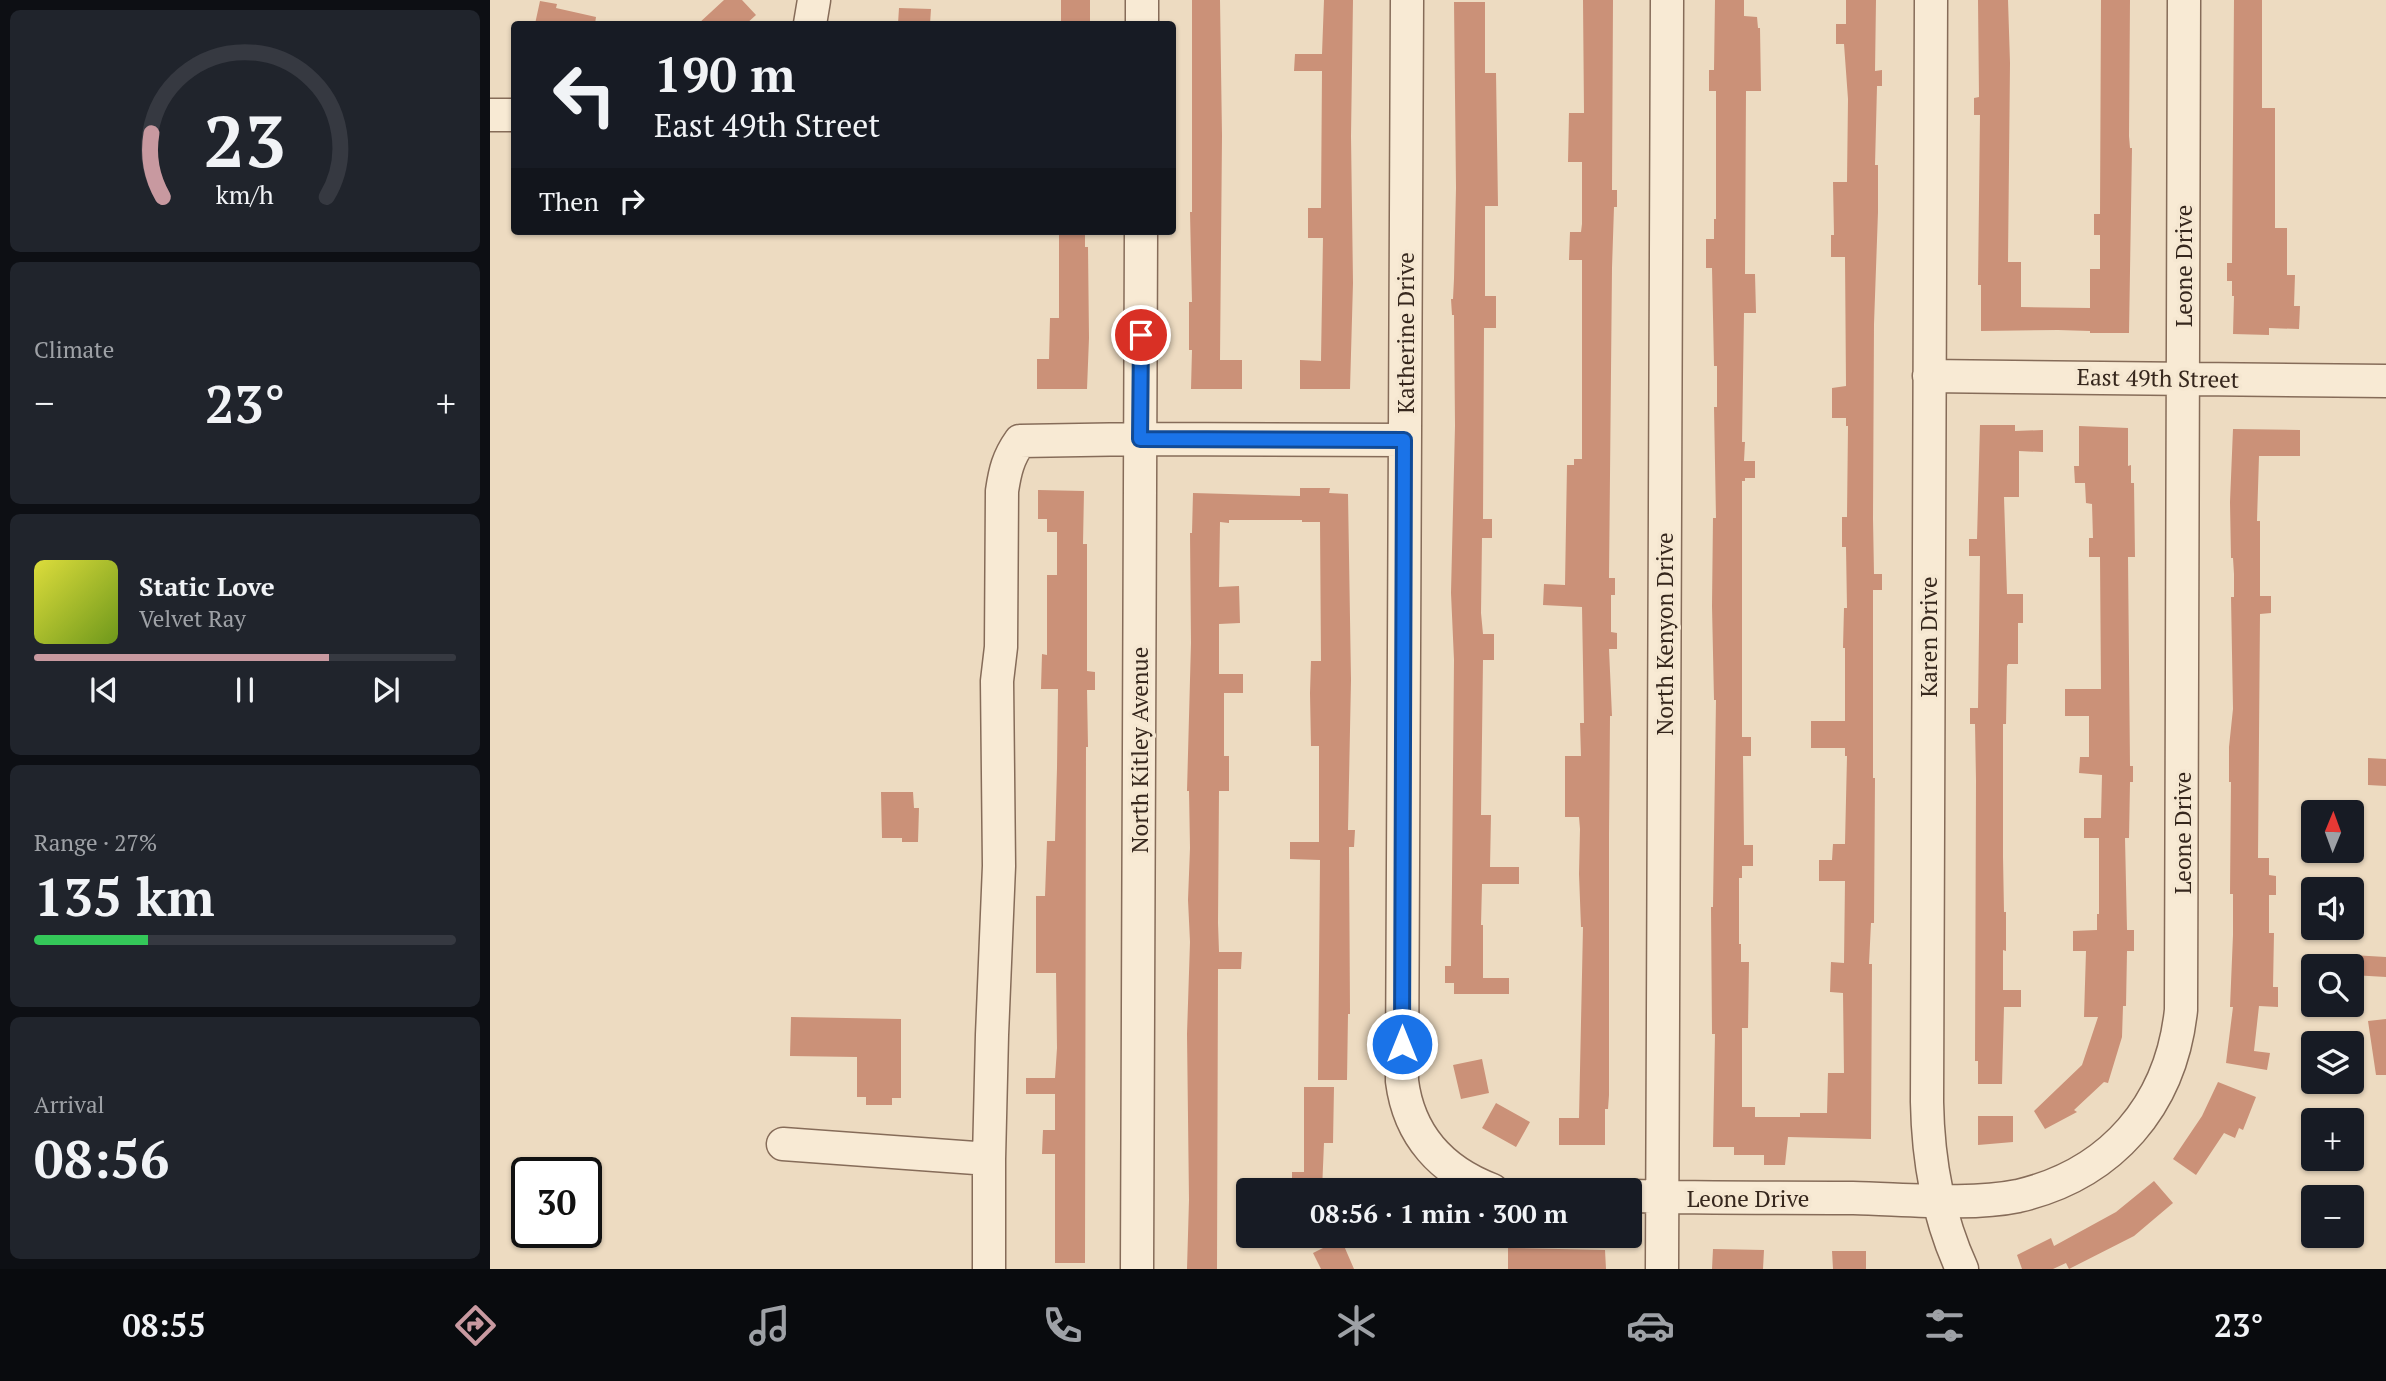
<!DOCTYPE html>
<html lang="en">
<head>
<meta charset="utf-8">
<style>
  body { margin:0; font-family:"PT Serif",serif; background:#20242c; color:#f1f3f6; height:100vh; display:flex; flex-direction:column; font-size:26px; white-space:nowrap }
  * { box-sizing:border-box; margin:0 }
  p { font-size:23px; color:#9ea1a6 }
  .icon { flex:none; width:38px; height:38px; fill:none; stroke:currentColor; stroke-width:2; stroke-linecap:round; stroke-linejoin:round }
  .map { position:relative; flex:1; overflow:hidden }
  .side { display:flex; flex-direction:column; gap:10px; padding:10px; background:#0d0f14; width:490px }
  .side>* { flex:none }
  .top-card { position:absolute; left:21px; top:21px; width:665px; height:214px; border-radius:7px; box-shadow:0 2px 5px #0004; background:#171b24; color:#f1f3f6; overflow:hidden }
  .needle { width:46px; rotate:1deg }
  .controls { position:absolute; left:1811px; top:800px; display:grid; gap:14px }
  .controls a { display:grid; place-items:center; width:63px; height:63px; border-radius:7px; background:#171b24; box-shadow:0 2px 5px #0004; font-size:35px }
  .speed { position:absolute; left:21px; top:1157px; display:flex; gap:14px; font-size:35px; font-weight:700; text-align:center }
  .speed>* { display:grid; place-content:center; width:91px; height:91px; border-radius:50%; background:#171b24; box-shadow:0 2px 5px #0004; line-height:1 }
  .speed .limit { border:4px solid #111; border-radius:10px; background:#fff; color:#111 }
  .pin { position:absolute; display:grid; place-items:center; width:60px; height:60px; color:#fff; margin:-30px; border:4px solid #fff; border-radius:50%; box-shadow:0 2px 7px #0007 }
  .me { position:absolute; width:77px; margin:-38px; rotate:0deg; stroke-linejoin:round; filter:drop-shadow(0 0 5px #0008) }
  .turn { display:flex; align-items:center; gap:24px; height:147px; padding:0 28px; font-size:32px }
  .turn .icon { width:91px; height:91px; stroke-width:2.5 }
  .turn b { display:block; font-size:49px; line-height:60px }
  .then { display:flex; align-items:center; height:66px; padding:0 28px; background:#0003; gap:14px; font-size:26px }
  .big { font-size:52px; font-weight:800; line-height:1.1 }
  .side .widget { flex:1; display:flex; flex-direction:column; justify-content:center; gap:10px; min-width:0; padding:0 24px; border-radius:10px; background:#20242c }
  .side .dial { align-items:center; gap:0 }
  .dial svg { height:182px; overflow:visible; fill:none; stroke:#363941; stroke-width:7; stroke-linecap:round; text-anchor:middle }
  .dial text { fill:#f1f3f6; stroke:none }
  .song { display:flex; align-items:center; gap:21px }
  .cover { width:84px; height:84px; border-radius:10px; background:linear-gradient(135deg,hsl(60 70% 55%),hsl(80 70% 35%)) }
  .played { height:7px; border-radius:4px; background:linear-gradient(90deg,#c899a0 70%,#363941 70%) }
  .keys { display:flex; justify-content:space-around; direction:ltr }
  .heat { display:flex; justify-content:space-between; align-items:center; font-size:38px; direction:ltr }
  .charge { height:10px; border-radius:5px; background:linear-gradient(90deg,#34c759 27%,#363941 0) }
  .trip { position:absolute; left:746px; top:1178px; width:406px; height:70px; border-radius:7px; background:#171b24; box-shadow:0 2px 5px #0004; font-weight:800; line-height:70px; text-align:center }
  .dock { display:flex; height:112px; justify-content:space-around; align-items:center; background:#090b0e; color:#9ea1a6 }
  .dock .icon { width:49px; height:49px }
  .dock .active { color:#c899a0 }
  .dock b { font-size:32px; color:#f1f3f6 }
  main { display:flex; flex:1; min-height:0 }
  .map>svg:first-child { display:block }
  .building { fill:#cb9178 }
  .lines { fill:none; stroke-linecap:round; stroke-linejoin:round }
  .minor-casing { stroke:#866c59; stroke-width:35 }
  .minor { stroke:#f8ead4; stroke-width:32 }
  .route-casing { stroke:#114b97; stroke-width:18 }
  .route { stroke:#1a73e8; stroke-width:12 }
  .labels { text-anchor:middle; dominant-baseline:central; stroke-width:7; stroke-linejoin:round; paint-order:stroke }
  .street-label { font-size:23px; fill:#36271d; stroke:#f5e7d1 }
</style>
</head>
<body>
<main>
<section class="side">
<div class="widget dial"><svg viewBox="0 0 100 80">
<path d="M14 69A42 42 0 1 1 86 69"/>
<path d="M14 69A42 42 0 0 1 9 41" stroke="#c899a0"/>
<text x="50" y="56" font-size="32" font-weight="700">23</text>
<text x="50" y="72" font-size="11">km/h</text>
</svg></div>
<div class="widget"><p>Climate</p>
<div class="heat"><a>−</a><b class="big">23°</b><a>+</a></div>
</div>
<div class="widget">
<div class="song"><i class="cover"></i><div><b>Static Love</b><p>Velvet Ray</p></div></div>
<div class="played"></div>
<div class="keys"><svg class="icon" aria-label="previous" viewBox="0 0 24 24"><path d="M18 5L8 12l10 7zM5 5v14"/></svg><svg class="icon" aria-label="pause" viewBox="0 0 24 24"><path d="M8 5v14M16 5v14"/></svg><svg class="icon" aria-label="next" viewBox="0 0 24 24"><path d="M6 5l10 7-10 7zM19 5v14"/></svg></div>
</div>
<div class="widget"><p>Range · 27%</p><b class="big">135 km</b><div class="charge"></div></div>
<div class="widget"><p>Arrival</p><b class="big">08:56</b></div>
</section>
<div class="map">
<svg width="1896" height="1269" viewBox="0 0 1896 1269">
  <rect width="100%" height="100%" fill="#eddbc1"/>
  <path class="building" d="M 234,0 L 252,0 L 266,15 L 256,24 L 208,24 Z
    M 571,0 L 600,0 L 600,24 L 571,24 Z
    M 702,0 L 730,0 L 732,136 L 730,360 L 752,360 L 752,389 L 701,389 L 702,350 L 699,350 L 699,302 L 702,302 L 700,212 L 702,212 Z
    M 834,0 L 863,0 L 861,136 L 863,283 L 860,389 L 810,389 L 810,360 L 831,361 L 833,238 L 818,238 L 818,208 L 831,208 L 832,71 L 804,71 L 805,54 L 832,54 Z
    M 1093,0 L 1123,0 L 1122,190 L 1127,190 L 1127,207 L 1124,207 L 1122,268 L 1119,578 L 1125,578 L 1125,595 L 1121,595 L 1121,632 L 1127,633 L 1127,649 L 1119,649 L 1122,716 L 1120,716 L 1119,835 L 1119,1095 L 1118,1109 L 1115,1109 L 1115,1145 L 1069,1145 L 1069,1118 L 1089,1118 L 1093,927 L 1091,927 L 1089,874 L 1090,829 L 1089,817 L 1075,817 L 1075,756 L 1091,756 L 1090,723 L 1094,723 L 1092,607 L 1053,605 L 1054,584 L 1075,585 L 1077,465 L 1084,465 L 1084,459 L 1092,459 L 1092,260 L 1079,260 L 1080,232 L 1091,232 L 1092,224 L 1092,162 L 1078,162 L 1079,113 L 1094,113 Z
    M 1225,0 L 1254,0 L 1254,16 L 1267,17 L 1268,28 L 1270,28 L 1271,91 L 1256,91 L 1255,274 L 1265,274 L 1266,313 L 1254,313 L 1252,442 L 1255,442 L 1254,461 L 1265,461 L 1265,478 L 1255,478 L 1255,481 L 1252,481 L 1252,737 L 1261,737 L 1261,756 L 1253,756 L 1254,845 L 1263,845 L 1263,866 L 1252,866 L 1252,878 L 1249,878 L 1249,944 L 1251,944 L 1251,962 L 1259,962 L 1258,1028 L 1252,1028 L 1252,1107 L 1265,1107 L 1265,1117 L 1310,1117 L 1310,1113 L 1337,1113 L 1338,1073 L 1354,1073 L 1353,993 L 1340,992 L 1341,962 L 1354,963 L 1355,881 L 1329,881 L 1329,860 L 1342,860 L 1343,844 L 1355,844 L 1357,756 L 1355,756 L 1355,748 L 1321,748 L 1321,721 L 1355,721 L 1355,648 L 1353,648 L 1354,608 L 1357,608 L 1356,547 L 1352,547 L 1352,517 L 1357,517 L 1358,426 L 1356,426 L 1356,418 L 1342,418 L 1342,388 L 1356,386 L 1355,257 L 1341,257 L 1341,235 L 1344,235 L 1343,182 L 1357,182 L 1358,99 L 1354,44 L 1346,44 L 1346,24 L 1356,24 L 1356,0 L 1386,0 L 1385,71 L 1392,70 L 1392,86 L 1387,86 L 1385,165 L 1388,165 L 1388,212 L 1384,324 L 1383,519 L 1384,574 L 1392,574 L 1392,590 L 1383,590 L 1383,778 L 1385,778 L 1384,923 L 1381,923 L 1379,964 L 1382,964 L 1381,1139 L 1298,1137 L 1295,1165 L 1274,1165 L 1274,1155 L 1244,1155 L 1244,1147 L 1223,1147 L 1225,1034 L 1222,1034 L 1221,907 L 1223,907 L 1226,700 L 1224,700 L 1222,606 L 1223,518 L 1226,518 L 1224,407 L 1227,407 L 1227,366 L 1224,366 L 1222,268 L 1216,268 L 1216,239 L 1224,239 L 1224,219 L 1226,219 L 1226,91 L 1219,91 L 1219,70 L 1224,70 Z
    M 1488,0 L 1518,0 L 1520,63 L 1518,262 L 1531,262 L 1531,307 L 1600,308 L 1600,269 L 1610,269 L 1610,235 L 1604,235 L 1604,214 L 1610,214 L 1611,0 L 1640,0 L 1639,136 L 1640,148 L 1642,148 L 1639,333 L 1600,333 L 1600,331 L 1568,330 L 1491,331 L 1491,285 L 1488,285 L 1490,115 L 1484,115 L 1484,98 L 1489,97 Z
    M 1744,0 L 1772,0 L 1772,108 L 1785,108 L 1785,228 L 1797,228 L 1797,275 L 1805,275 L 1804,306 L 1810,306 L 1809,329 L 1779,328 L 1779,335 L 1743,334 L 1744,296 L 1742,296 L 1742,281 L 1737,281 L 1737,263 L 1742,263 Z
    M 50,1 L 67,4 L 66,8 L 106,17 L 105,24 L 45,24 Z
    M 964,2 L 995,2 L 995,73 L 1006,73 L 1008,206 L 995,206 L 995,296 L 1006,296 L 1006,328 L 994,328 L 993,519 L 1002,519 L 1002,538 L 992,538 L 991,613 L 993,634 L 1004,634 L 1004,660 L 993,660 L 991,815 L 1001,815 L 1000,867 L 1029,867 L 1029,884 L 992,884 L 991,925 L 993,925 L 993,978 L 1019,978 L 1019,994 L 964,994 L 964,983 L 955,983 L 955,966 L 961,966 L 962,884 L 964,660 L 961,593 L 965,426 L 964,315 L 962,315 L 961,299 L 963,299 L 964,279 L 966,188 Z
    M 409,8 L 441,9 L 440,24 L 408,24 Z
    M 569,231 L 595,231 L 595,247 L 598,247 L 599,338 L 597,389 L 547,389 L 547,359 L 559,359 L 560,318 L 569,318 Z
    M 1490,425 L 1525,425 L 1525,431 L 1553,430 L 1553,452 L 1529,451 L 1529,497 L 1514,497 L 1517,594 L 1533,594 L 1533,623 L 1528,623 L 1528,664 L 1518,664 L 1517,666 L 1516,724 L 1513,724 L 1513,857 L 1514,912 L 1516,912 L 1516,951 L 1513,950 L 1513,990 L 1531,990 L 1531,1007 L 1514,1007 L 1512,1084 L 1488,1084 L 1488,1061 L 1485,1061 L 1486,780 L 1485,724 L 1480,724 L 1480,708 L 1488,708 L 1490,556 L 1479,556 L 1479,539 L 1487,539 Z
    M 1589,426 L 1638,428 L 1638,466 L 1641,465 L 1641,483 L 1644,483 L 1645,557 L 1638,557 L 1640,766 L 1643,766 L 1643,782 L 1640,782 L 1639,838 L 1635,838 L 1637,930 L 1644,930 L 1644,951 L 1637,951 L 1636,1006 L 1633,1006 L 1632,1037 L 1618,1083 L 1614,1082 L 1584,1110 L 1587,1112 L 1555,1129 L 1544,1111 L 1592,1065 L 1608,1017 L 1594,1017 L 1596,951 L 1583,951 L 1583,931 L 1607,930 L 1607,914 L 1609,914 L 1609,838 L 1594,838 L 1594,818 L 1611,818 L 1612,775 L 1589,773 L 1590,757 L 1599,757 L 1599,716 L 1575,716 L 1575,689 L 1611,689 L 1610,557 L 1599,557 L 1599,538 L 1603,538 L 1602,504 L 1596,503 L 1595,483 L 1585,483 L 1584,466 L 1589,466 Z
    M 1743,429 L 1810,430 L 1810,456 L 1769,456 L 1767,521 L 1770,521 L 1770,596 L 1781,596 L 1781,613 L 1770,614 L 1768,858 L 1779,858 L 1779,875 L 1786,876 L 1786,895 L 1779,895 L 1779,933 L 1784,933 L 1783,987 L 1788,987 L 1788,1007 L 1769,1006 L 1764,1051 L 1780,1053 L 1777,1070 L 1736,1063 L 1743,1007 L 1740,1007 L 1743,935 L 1743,894 L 1740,894 L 1741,782 L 1739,782 L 1739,747 L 1743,709 L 1741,597 L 1744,597 L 1744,574 L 1743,558 L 1741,558 L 1740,502 Z
    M 810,488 L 840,488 L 839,493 L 858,494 L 861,680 L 858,830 L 865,830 L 864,847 L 859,847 L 860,1014 L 858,1014 L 857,1080 L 828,1080 L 830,860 L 800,859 L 800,842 L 829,842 L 829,746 L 821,746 L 820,693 L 821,661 L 831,661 L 830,522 L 812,522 L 812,520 L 739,520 L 739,523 L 730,522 L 729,587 L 749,586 L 750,623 L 729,624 L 729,674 L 753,674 L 753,693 L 734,693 L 734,756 L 739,756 L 739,791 L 729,791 L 728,923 L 729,952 L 752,952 L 751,969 L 728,969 L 727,1269 L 697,1269 L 699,1200 L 697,1034 L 700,942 L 698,900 L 700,848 L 699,791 L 697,791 L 701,643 L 700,533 L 702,533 L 703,493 L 810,496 Z
    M 548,490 L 594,491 L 593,544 L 597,544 L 597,671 L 605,672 L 605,690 L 597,690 L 598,747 L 596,747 L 595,1263 L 565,1263 L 565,1154 L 552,1154 L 553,1130 L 565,1130 L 565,1094 L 536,1094 L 536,1078 L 565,1078 L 567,1048 L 566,973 L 546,973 L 546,896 L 555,896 L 557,841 L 565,841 L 567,768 L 568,689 L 551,689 L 552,654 L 557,655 L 557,575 L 567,575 L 567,532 L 557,532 L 557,519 L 548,519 Z
    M 1878,758 L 1896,759 L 1896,786 L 1878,785 Z
    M 391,792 L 423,792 L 424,808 L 429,808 L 428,842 L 412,842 L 412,838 L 392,838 Z
    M 1862,955 L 1896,957 L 1896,977 L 1862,975 Z
    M 301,1017 L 411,1019 L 411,1098 L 402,1098 L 402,1105 L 376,1105 L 376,1097 L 367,1097 L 367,1057 L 300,1056 Z
    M 1896,1019 L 1896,1075 L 1886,1075 L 1878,1021 Z
    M 992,1059 L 999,1093 L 971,1099 L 963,1065 Z
    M 1728,1082 L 1766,1097 L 1753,1130 L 1749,1128 L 1745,1138 L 1734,1133 L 1706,1175 L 1683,1159 L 1712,1116 Z
    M 814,1087 L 844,1087 L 843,1143 L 834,1143 L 832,1190 L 802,1190 L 802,1172 L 814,1172 Z
    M 1006,1103 L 1040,1122 L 1026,1147 L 992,1128 Z
    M 1488,1116 L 1523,1116 L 1523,1142 L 1488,1145 Z
    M 1664,1181 L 1683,1203 L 1644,1236 L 1579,1269 L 1576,1263 L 1563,1269 L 1532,1269 L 1527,1255 L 1561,1238 L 1564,1246 L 1626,1212 Z
    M 851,1239 L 864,1269 L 831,1269 L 823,1253 Z
    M 1018,1248 L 1115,1250 L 1116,1269 L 1018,1269 Z
    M 1223,1249 L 1274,1250 L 1273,1269 L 1222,1269 Z
    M 1342,1251 L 1376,1251 L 1376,1269 L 1343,1269 Z"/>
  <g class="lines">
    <defs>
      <path id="minor" d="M 917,0 L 912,1081 C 919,1136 952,1171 1002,1190
        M 1441,0 L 1437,1102 C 1438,1159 1448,1217 1472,1269
        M 320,24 L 324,0
        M 652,24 L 652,0
        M 0,115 L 24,115
        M 1439,376 L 1896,381
        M 293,1144 L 499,1159 L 499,1269
        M 499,1159 L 502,1035 L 509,866 L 507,681 L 511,647 L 512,491 C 515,471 518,458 530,441 L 650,439 L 914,440
        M 1139,1196 C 1214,1198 1288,1198 1363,1198 C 1413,1199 1480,1206 1528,1196 C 1622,1174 1681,1105 1691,1010 L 1694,0
        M 647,1269 L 651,231
        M 1172,1269 L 1177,0"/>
    </defs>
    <use href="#minor" class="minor-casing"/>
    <use href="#minor" class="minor"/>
  </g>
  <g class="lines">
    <defs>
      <path id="route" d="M 651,335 L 650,439 L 914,440 L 912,1044"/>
    </defs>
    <use href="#route" class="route-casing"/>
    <use href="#route" class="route"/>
  </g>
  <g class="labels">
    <g class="street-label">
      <text transform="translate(1693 266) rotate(-90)">Leone Drive</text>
      <text transform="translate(915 333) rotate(-90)">Katherine Drive</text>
      <text transform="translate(1668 378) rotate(1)">East 49th Street</text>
      <text transform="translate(1174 634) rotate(-90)">North Kenyon Drive</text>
      <text transform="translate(1438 637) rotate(-90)">Karen Drive</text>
      <text transform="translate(649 750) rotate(-90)">North Kitley Avenue</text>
      <text transform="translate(1692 833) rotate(-90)">Leone Drive</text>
      <text x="1258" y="1198">Leone Drive</text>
    </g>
  </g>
</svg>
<div class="controls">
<a><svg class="needle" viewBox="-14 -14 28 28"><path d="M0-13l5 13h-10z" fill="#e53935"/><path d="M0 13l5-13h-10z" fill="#9ea1a6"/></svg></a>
<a><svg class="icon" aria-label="sound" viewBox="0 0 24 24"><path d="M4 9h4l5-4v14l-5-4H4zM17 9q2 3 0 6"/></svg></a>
<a><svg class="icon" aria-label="search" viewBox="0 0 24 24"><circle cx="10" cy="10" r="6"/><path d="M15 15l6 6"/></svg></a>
<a><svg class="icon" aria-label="layers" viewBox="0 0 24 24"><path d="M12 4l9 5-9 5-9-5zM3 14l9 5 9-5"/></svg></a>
<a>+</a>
<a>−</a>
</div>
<div class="speed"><div class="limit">30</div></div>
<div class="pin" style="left:651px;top:335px;background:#d93025"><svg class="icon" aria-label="arrive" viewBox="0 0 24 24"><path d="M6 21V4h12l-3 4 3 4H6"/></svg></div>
<svg class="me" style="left:912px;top:1044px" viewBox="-20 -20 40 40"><circle r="17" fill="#1a73e8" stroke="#fff" stroke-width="3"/><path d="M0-11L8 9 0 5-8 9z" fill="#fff"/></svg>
<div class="trip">08:56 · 1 min · 300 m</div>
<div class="top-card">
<div class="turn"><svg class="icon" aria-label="left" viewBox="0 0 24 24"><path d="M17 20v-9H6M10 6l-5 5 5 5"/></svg><div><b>190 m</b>East 49th Street</div></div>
<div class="then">Then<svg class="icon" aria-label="right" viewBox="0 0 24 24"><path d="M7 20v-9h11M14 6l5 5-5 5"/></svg></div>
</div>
</div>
</main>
<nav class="dock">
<b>08:55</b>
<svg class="icon active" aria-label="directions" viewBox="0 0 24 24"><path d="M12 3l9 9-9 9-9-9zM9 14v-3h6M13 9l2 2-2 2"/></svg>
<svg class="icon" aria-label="music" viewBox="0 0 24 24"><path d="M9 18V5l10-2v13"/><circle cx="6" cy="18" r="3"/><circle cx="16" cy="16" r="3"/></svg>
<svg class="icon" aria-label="phone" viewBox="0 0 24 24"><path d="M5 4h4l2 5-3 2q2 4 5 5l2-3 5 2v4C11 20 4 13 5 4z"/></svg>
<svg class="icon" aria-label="climate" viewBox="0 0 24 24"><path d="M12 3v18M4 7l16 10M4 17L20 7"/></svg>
<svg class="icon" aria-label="car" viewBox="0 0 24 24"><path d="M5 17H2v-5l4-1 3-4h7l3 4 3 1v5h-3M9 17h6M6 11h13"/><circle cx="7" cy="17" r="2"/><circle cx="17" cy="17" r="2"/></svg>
<svg class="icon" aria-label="filters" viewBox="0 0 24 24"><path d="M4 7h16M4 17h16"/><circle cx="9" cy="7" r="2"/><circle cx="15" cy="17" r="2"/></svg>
<b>23°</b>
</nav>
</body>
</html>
